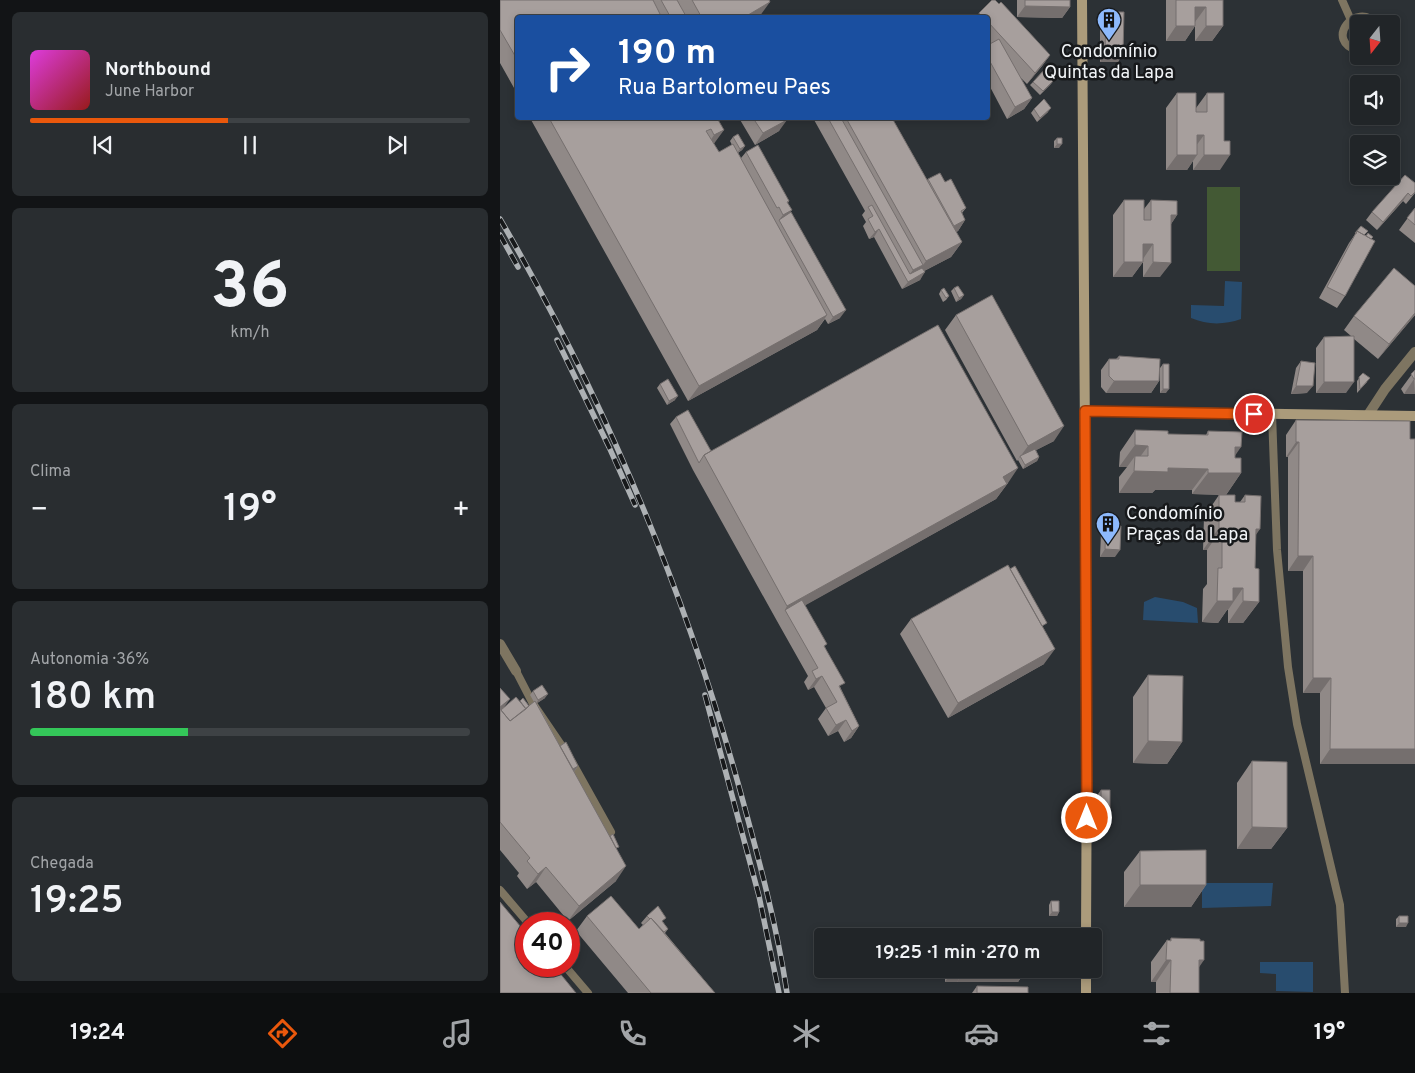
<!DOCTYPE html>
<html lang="pt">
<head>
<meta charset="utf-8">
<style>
  body { margin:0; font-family:Overpass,sans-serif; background:#292d30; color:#f1f3f6; height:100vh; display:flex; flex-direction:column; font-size:19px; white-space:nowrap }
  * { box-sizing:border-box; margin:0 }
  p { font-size:16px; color:#a2a5a8 }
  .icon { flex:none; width:28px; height:28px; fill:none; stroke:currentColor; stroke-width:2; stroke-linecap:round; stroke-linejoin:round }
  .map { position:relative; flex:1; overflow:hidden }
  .sheet { display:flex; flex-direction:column; gap:12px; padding:12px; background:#121416; width:500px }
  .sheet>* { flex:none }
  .banner { position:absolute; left:15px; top:15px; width:475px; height:105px; border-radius:5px; box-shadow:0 2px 8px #0003,0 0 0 1px #3e4245; background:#1a4fa0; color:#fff; overflow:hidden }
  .needle { width:32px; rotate:197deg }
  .buttons { position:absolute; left:850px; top:15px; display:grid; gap:10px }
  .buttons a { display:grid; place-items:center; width:50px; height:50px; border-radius:5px; background:#212528; box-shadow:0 2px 8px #0003,0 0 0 1px #3e4245; font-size:25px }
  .speed { position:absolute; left:15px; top:912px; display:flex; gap:10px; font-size:25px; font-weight:700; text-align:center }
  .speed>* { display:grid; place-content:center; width:65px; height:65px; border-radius:50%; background:#212528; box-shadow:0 2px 8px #0003,0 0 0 1px #3e4245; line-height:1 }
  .speed .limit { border:8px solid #d22; background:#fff; color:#111 }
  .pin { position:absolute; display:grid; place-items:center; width:42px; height:42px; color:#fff; margin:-21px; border:2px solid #fff; border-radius:50%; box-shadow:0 1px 5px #0007 }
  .me { position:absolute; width:55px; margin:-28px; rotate:0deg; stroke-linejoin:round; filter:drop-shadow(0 0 4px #0008) }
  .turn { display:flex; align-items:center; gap:18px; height:105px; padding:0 20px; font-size:22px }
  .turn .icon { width:65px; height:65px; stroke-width:2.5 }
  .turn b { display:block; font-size:35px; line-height:42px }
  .big { font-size:38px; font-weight:600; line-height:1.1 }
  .sheet .card { flex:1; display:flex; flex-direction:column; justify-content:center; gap:8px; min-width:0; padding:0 18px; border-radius:8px; background:#292d30 }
  .sheet .dial { align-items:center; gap:0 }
  .dial b { font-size:65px; line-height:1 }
  .song { display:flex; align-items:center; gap:15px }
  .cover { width:60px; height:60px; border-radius:8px; background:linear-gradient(135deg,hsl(300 70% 55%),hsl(0 70% 35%)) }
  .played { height:5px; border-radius:2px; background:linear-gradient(90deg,#ea580c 45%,#3e4245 45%) }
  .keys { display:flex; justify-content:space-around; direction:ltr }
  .heat { display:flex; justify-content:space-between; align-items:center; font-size:28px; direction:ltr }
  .charge { height:8px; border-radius:4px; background:linear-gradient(90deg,#34c759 36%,#3e4245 0) }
  .trip { position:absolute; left:314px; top:928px; width:288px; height:50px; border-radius:5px; background:#212528; box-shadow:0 2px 8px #0003,0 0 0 1px #3e4245; font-weight:600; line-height:50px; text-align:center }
  .dock { display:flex; height:80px; justify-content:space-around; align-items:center; background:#0d0f10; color:#a2a5a8 }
  .dock .icon { width:35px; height:35px }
  .dock .active { color:#ea580c }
  .dock b { font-size:22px; color:#f1f3f6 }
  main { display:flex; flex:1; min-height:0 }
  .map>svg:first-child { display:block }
  .green { fill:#435934 }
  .water { fill:#284c6e }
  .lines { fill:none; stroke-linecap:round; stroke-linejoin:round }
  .lane { stroke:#7e7561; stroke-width:8 }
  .street { stroke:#7e7561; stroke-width:10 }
  .secondary { stroke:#ab9b7b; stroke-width:10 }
  .rail-casing { stroke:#adb1b4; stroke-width:5.5 }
  .rail { stroke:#17191b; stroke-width:4; stroke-dasharray:11; stroke-linecap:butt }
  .wall { fill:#908987 }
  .shaded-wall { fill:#756f6e }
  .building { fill:#a79f9d; stroke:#756f6e }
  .route-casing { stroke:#983908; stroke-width:12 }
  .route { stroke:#ea580c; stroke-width:9 }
  .labels { text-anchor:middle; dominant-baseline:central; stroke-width:5; stroke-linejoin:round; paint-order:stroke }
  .poi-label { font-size:18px; fill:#f1f4f7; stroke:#17191b }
</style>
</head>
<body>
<main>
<section class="sheet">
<div class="card">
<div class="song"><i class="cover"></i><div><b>Northbound</b><p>June Harbor</p></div></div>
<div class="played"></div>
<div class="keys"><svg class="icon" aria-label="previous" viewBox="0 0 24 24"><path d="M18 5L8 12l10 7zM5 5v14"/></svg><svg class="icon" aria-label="pause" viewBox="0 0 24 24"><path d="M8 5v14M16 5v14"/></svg><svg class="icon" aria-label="next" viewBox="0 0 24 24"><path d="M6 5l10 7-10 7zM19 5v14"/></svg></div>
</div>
<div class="card dial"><b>36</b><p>km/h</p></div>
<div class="card"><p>Clima</p>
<div class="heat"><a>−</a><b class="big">19°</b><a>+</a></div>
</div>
<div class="card"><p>Autonomia · 36%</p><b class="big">180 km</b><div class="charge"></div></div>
<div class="card"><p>Chegada</p><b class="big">19:25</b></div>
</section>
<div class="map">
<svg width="915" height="993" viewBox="0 0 915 993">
  <rect width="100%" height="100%" fill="#2c3135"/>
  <path class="green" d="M 707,187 L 740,187 L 740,271 L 707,271 Z"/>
  <path class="water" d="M 725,281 L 742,282 L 741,319 C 724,325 707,325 691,318 L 691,305 L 724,306 Z
    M 655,597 L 683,602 L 697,608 L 698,623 L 643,620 L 644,602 Z
    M 702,883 L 773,883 L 771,906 L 702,908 Z
    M 760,962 L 813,962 L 813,992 L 776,991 L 776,974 L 760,973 Z"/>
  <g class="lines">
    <path class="lane" d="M 842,0 L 850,18
      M 859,51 C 822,41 857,0 876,24
      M 772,414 L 777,550 L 788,667 L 797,724 L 840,905 L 845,993
      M 16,671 L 32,702 L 66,752
      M 72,762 L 111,832
      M 0,890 L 29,924
      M 65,966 L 88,993"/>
    <path class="street" d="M 868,415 L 885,389 L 915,352
      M 0,644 L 16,671"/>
    <path class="secondary" d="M 582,0 L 587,739 L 586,936
      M 585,411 L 915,416
      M 586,993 L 586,969"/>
    <defs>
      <path id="rail" d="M 0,219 C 105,400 186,593 241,794 C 259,860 277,926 287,993
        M 0,235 L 18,267
        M 57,340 L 109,447 L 135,505
        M 205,695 L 259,896 L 279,993"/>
    </defs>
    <use href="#rail" class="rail-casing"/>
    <use href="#rail" class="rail"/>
  </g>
  <path class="wall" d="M 0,0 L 269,0 L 259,17 L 18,18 L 18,95 L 0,63 Z
    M 492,0 L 495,0 L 499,4 L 501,2 L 550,55 L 542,66 L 527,84 L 520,77 L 532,98 L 524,109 L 507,119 L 488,83 L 488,45 L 490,44 L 488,42 L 488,18 L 476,18 L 479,13 Z
    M 517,0 L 570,0 L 570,7 L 562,18 L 517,17 Z
    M 666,0 L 723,0 L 723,26 L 712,41 L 695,41 L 695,22 L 695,26 L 685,41 L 666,41 Z
    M 606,12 L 623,54 L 618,62 L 600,62 L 600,19 Z
    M 554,80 L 551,84 L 540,95 L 530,85 L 533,82 Z
    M 677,93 L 696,108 L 707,93 L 720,170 L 693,170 L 693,161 L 687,170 L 666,170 L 666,108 Z
    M 534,109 L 548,112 L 537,122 L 531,113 Z
    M 30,118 L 222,118 L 218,120 L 214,144 L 219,152 L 232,145 L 230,141 L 233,137 L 245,146 L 242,150 L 238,153 L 241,158 L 246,152 L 289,201 L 288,203 L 289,213 L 340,318 L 328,324 L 325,319 L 317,330 L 188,401 Z
    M 239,118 L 285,118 L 279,131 L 255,145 Z
    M 313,118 L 392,118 L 427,180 L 428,179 L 445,182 L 466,208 L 462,213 L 465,220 L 458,231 L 456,232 L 462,242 L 451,257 L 424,271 L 420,280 L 402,289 L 374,237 L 369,239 L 363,226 L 366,222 L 362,215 L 365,211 Z
    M 557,138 L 559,148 L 554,148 L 554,141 Z
    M 915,183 L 915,193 L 906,204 L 903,201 L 877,230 L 866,220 L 872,212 Z
    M 624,200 L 644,209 L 651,200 L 677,215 L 671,224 L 660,277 L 643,277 L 643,259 L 643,262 L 632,277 L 613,277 L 613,215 Z
    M 915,208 L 915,243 L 899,230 Z
    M 861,226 L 865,235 L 871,239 L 845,296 L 837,308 L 819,298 L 849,243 Z
    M 454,288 L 464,295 L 461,299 L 456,302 L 451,291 Z
    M 441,290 L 449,296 L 446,300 L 443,302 L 439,294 Z
    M 456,315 L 554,441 L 536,450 L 539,457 L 537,461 L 523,469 L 518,460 L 517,461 L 445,330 Z
    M 915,315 L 878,359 L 854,339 L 846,393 L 816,393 L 816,348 L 824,337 L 851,336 L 844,330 L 854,316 Z
    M 619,356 L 659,381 L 651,393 L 606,393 L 601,387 L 601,370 L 609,359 L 616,359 Z
    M 801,361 L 807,393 L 791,394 L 796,368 Z
    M 663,364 L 666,393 L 660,393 L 660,368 Z
    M 915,370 L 915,394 L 904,394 L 901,389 Z
    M 863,373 L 867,382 L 857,393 L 857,381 Z
    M 160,384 L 175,400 L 167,405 L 157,388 Z
    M 176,417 L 211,451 L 508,483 L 496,499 L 305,605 L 325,647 L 341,689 L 359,726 L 351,738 L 344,742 L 338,731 L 328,736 L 318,719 L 326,708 L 314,687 L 308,690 L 304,682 L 308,676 L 277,621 L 193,470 L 170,424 Z
    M 796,420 L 915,764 L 820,764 L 820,693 L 803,693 L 803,571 L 788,571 L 788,457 L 786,457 L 786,435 Z
    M 635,430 L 668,434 L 706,435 L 708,431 L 735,457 L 741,473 L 726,495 L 692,494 L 692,490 L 655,490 L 652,493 L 619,493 L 619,477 L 627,467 L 619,467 L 620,452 Z
    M 719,495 L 735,502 L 740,502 L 745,495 L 756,535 L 755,568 L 759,602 L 743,623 L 728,623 L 728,610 L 727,610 L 718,623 L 702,622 L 703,589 L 707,584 L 707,550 L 703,550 L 704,517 Z
    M 606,525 L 615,557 L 600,557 L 601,533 Z
    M 411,619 L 543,629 L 544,664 L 448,718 L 400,634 Z
    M 648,675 L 682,742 L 667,764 L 633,763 L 633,697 Z
    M 0,688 L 4,707 L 29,706 L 34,702 L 30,695 L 33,691 L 45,698 L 37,703 L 60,746 L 78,766 L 74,772 L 117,850 L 116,881 L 68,921 L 36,882 L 27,889 L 17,876 L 19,873 L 0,850 Z
    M 752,761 L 787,828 L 771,849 L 737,849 L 737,783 Z
    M 601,790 L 610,813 L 608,817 L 598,817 L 598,794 Z
    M 640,851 L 706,885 L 691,907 L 624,907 L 624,872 Z
    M 551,901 L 559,912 L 557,916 L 549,916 L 549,905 Z
    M 122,909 L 139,929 L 143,925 L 141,923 L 147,916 L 163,922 L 168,929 L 165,933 L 215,993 L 128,993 L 76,931 L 87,916 Z
    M 899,916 L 906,927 L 896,927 L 896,919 Z
    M 671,938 L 699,967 L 699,993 L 656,993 L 656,982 L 651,982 L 651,962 L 667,940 L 670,941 Z
    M 445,969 L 527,969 L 527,972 L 524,976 L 522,976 L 518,982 L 445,982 Z
    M 477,986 L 528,993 L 472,993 Z"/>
  <path class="shaded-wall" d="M 270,2 L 259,17 L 243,18 Z
    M 525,6 L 570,7 L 562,18 L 517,17 Z
    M 695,7 L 706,7 L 695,22 Z
    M 676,26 L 695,26 L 685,41 L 666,41 Z
    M 706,26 L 723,26 L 712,41 L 695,41 Z
    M 605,54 L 623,54 L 618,62 L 600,62 Z
    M 550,55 L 542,66 L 527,84 L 535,73 Z
    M 532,98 L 524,109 L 507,119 L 515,107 Z
    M 551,108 L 548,112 L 537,122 L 540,118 Z
    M 287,120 L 279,131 L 255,145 L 263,133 Z
    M 224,130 L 213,145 L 204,150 L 214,135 Z
    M 697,135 L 704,135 L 693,150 Z
    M 557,144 L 562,144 L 559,148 L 554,148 Z
    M 245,146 L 242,150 L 237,153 L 240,149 Z
    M 677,155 L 697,155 L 687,170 L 666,170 Z
    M 704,155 L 730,155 L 720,170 L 693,170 Z
    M 908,193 L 903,201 L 877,230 L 883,222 Z
    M 292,210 L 284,221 L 279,220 L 283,215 Z
    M 671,215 L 677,215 L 667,230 Z
    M 465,220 L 458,231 L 446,238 L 454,226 Z
    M 379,229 L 374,237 L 369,239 L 375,232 Z
    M 462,242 L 451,257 L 407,280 L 406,279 L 413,270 L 423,265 L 426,261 Z
    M 643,244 L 653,244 L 643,259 Z
    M 624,262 L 643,262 L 632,277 L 613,277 Z
    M 653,262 L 671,263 L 660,277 L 643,277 Z
    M 425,272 L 420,280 L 402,289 L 408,282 Z
    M 464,295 L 461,299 L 456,302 L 459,298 Z
    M 346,310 L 340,318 L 328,324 L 333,317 Z
    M 915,313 L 915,315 L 878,359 L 889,344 Z
    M 327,315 L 317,330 L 188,401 L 199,386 Z
    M 914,379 L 915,394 L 904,394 Z
    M 614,381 L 659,381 L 651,393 L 606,393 Z
    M 824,382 L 854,382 L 846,393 L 816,393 Z
    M 796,386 L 813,386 L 807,393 L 791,394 Z
    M 663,389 L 669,389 L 666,393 L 660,393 Z
    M 178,396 L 175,400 L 167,405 L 169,401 Z
    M 564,426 L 554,441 L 521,458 L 520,456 L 517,461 L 528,446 Z
    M 796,442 L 799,442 L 788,457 L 786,457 Z
    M 635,445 L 648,446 L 634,465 L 635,456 L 627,467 L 619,467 Z
    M 735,447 L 741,447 L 726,469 Z
    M 539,457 L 537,461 L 523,469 L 525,465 Z
    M 518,468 L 508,483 L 492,492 L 503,477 Z
    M 668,468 L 708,469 L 692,490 L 655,490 L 652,493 L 619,493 L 634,471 Z
    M 708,473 L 741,473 L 726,495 L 692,494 Z
    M 507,484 L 496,499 L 288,615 L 285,610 L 287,606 Z
    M 719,528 L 722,528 L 707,550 L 703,550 Z
    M 756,529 L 760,529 L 745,551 Z
    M 605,549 L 620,550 L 615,557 L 600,557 Z
    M 798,556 L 813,556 L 803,571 L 788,571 Z
    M 733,588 L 743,588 L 728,610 L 727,610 L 718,623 L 702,622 L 717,601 Z
    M 743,601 L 759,602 L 743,623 L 728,623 Z
    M 555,649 L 544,664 L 448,718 L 458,703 Z
    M 322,676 L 314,687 L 308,690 L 316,679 Z
    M 813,678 L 831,678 L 820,693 L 803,693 Z
    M 48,694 L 45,698 L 36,704 L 38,700 Z
    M 10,699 L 0,713 L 0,707 Z
    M 346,720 L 338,731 L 328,736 L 336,725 Z
    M 359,726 L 351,738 L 344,742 L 352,731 Z
    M 648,741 L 682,742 L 667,764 L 633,763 Z
    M 830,749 L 915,749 L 915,764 L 820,764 Z
    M 78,766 L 73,773 L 65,772 Z
    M 601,813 L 610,813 L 608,817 L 598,817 Z
    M 752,827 L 787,828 L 771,849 L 737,849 Z
    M 126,866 L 116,881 L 68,921 L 79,906 Z
    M 46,867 L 36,882 L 27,889 L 38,874 Z
    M 640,885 L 706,885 L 691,907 L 624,907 Z
    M 552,912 L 559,912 L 557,916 L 549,916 Z
    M 899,923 L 908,923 L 906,927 L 896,927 Z
    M 666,960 L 671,960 L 656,982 L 651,982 Z
    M 699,960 L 704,960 L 689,982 Z
    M 465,971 L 526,971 L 527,972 L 524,976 L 522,976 L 518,982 L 457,982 Z
    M 450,974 L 462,974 L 457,982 L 445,982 Z"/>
  <path class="building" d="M 0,0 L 153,0 L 162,18 L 18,18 L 18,61 L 0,30 Z
    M 161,0 L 177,0 L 187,18 L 171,18 Z
    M 192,0 L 269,0 L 270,2 L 243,18 L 202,18 Z
    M 492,0 L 495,0 L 499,4 L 501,2 L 550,55 L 535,73 L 488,22 L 488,18 L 484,18 L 479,13 Z
    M 525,0 L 570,0 L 570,7 L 525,6 Z
    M 676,0 L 723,0 L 723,26 L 706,26 L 706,7 L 695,7 L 695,26 L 676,26 Z
    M 606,12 L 624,12 L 623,54 L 605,54 Z
    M 499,39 L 532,98 L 515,107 L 488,58 L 488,45 Z
    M 544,70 L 554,80 L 543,91 L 533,82 Z
    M 677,93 L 696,93 L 696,112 L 707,112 L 707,93 L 724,93 L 724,141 L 730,141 L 730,155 L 704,155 L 704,135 L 697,135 L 697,155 L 677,155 Z
    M 544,99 L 551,108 L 540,118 L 534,109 Z
    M 49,118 L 217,118 L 224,130 L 214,135 L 211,129 L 206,131 L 219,152 L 233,144 L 327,315 L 199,386 Z
    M 253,118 L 285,118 L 287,120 L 263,133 Z
    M 328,118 L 341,118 L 423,265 L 413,270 Z
    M 346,118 L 392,118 L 462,242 L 426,261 Z
    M 238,134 L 245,146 L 240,149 L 233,137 Z
    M 557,138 L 562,138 L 562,144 L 557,144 Z
    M 258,145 L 289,201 L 287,202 L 292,210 L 283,215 L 279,207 L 277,208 L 246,152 Z
    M 440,173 L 445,182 L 451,179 L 466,208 L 461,211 L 465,220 L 454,226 L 428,179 Z
    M 905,175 L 915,183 L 915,192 L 911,196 L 908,193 L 883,222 L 872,212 Z
    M 624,200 L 644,200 L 644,220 L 651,220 L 651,200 L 677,201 L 677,215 L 671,215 L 671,263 L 653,262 L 653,244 L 643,244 L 643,262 L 624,262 Z
    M 372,205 L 410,274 L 422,268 L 425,272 L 408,282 L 379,229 L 375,232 L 368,219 L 373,216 L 368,207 Z
    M 915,208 L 915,225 L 907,218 Z
    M 291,212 L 346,310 L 333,317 L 279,220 Z
    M 861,226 L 868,231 L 864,235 L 857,231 L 856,234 L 855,233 Z
    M 857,231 L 875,241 L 845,296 L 827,287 Z
    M 868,233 L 873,237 L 871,239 L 866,236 Z
    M 894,268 L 915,286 L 915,313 L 889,344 L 854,316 Z
    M 458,286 L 464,295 L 459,298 L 454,288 Z
    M 444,288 L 449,296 L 446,298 L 441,290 Z
    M 492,295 L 564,426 L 528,446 L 456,315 Z
    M 438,325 L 518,468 L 503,477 L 507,484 L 287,606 L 204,455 Z
    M 854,336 L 854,382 L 824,382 L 824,337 Z
    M 619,356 L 660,359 L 659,381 L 614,381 L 609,376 L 609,359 L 619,359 Z
    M 801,361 L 815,363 L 813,386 L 796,386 Z
    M 663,364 L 669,364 L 669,389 L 663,389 Z
    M 915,370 L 915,379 L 914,379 L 911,374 Z
    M 863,373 L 870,378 L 860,389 L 859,377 Z
    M 168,379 L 178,396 L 169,401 L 160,384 Z
    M 188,410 L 211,451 L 204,455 L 199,463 L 176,417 Z
    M 796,420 L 910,421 L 910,439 L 915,439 L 915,749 L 830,749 L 831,678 L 813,678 L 813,556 L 798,556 L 799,442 L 796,442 Z
    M 635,430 L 668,431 L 668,434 L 708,435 L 708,431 L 742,432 L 741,447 L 735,447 L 735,458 L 741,458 L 741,473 L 708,473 L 708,469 L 668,468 L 668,472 L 634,471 L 635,456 L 648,456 L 648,446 L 635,445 Z
    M 535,449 L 539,457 L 525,465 L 520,456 Z
    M 719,495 L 735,495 L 735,502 L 745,502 L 745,495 L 761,496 L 760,529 L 756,529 L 755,568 L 759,569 L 759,602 L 743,601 L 743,588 L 733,588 L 733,601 L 717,601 L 718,568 L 722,568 L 722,528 L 719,528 Z
    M 606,525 L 621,526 L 620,550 L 605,549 Z
    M 508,565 L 555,649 L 458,703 L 411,619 Z
    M 515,566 L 547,623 L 542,626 L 510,569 Z
    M 302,600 L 327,644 L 324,646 L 345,683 L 339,686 L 359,726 L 352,731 L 346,720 L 336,725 L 326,708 L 337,702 L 322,676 L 316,679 L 312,671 L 318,668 L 285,610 Z
    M 648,675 L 683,676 L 682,742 L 648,741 Z
    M 42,685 L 48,694 L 38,700 L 33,691 Z
    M 0,688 L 10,699 L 0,707 Z
    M 16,697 L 26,709 L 10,721 L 1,710 Z
    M 23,698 L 29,706 L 26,709 L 20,701 Z
    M 35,701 L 126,866 L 79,906 L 46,867 L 38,874 L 27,861 L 30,858 L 0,822 L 0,709 L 10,721 Z
    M 66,742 L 78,766 L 73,769 L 60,746 Z
    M 752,761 L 787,762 L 787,828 L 752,827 Z
    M 601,790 L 610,790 L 610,813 L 601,813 Z
    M 113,834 L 119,847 L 116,848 L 110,836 Z
    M 706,850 L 706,885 L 640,885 L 640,851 Z
    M 111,896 L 139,929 L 151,918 L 215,993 L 151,993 L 87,916 Z
    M 551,901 L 559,901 L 559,912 L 552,912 Z
    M 0,902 L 26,933 L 26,966 L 54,966 L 76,993 L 0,993 Z
    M 158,906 L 166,918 L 162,921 L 168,929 L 164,932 L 151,918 L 150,919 L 147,916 Z
    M 899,916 L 908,916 L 908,923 L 899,923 Z
    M 671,938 L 700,939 L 700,941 L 704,941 L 704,960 L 699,960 L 699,993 L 670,993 L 671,960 L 666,960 L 667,940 L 671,941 Z
    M 450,969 L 462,969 L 462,974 L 450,974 Z
    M 465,969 L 526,969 L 526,971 L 465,971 Z
    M 477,986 L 528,987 L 528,993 L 477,993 Z"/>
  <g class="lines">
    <defs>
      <path id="route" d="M 587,818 L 585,411 L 754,414"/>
    </defs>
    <use href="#route" class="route-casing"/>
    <use href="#route" class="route"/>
  </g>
  <defs>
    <symbol id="building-pin" viewBox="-11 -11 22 30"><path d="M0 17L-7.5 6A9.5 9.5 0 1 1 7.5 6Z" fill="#8db9fc" stroke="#17191b"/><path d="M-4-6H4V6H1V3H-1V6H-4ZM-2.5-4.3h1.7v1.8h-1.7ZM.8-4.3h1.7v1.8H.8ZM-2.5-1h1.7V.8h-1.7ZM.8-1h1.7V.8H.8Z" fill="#111"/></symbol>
  </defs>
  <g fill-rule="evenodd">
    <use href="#building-pin" x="595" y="6" width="28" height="38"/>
    <use href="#building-pin" x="594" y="510" width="28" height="38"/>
  </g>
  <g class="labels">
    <g class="poi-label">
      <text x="609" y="52">Condomínio<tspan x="609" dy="21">Quintas da Lapa</tspan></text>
      <text x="626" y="514" text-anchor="start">Condomínio<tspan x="626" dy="21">Praças da Lapa</tspan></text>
    </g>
  </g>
</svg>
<div class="buttons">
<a><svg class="needle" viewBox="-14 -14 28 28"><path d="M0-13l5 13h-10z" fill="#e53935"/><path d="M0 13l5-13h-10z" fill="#a2a5a8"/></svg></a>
<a><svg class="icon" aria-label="sound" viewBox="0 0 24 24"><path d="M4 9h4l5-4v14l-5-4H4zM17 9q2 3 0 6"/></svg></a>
<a><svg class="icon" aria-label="layers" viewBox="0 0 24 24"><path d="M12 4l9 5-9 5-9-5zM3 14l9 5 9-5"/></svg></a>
</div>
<div class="speed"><div class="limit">40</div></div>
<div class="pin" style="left:754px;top:414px;background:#d93025"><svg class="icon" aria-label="arrive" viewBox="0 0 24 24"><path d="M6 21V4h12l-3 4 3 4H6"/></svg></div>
<svg class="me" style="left:587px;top:818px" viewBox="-20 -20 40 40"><circle r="17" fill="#ea580c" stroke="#fff" stroke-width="3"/><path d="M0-11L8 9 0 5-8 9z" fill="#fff"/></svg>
<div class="trip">19:25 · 1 min · 270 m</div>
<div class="banner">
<div class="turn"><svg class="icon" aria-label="right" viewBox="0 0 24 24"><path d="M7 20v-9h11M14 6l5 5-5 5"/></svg><div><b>190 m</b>Rua Bartolomeu Paes</div></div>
</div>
</div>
</main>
<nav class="dock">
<b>19:24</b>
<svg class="icon active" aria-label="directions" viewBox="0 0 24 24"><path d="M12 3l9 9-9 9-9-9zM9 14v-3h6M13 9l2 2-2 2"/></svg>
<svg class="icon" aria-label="music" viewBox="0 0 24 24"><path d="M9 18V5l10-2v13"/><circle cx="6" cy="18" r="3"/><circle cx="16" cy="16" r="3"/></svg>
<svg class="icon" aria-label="phone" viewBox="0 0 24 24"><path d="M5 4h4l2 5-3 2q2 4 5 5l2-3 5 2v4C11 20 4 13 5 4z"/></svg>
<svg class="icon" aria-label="climate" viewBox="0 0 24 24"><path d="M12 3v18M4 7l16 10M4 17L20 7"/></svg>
<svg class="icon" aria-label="car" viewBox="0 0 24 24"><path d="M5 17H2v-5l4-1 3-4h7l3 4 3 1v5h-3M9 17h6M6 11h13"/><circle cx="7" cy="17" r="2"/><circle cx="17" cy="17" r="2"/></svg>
<svg class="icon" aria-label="filters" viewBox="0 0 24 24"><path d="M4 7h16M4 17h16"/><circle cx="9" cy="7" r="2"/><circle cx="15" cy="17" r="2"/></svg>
<b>19°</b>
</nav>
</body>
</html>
